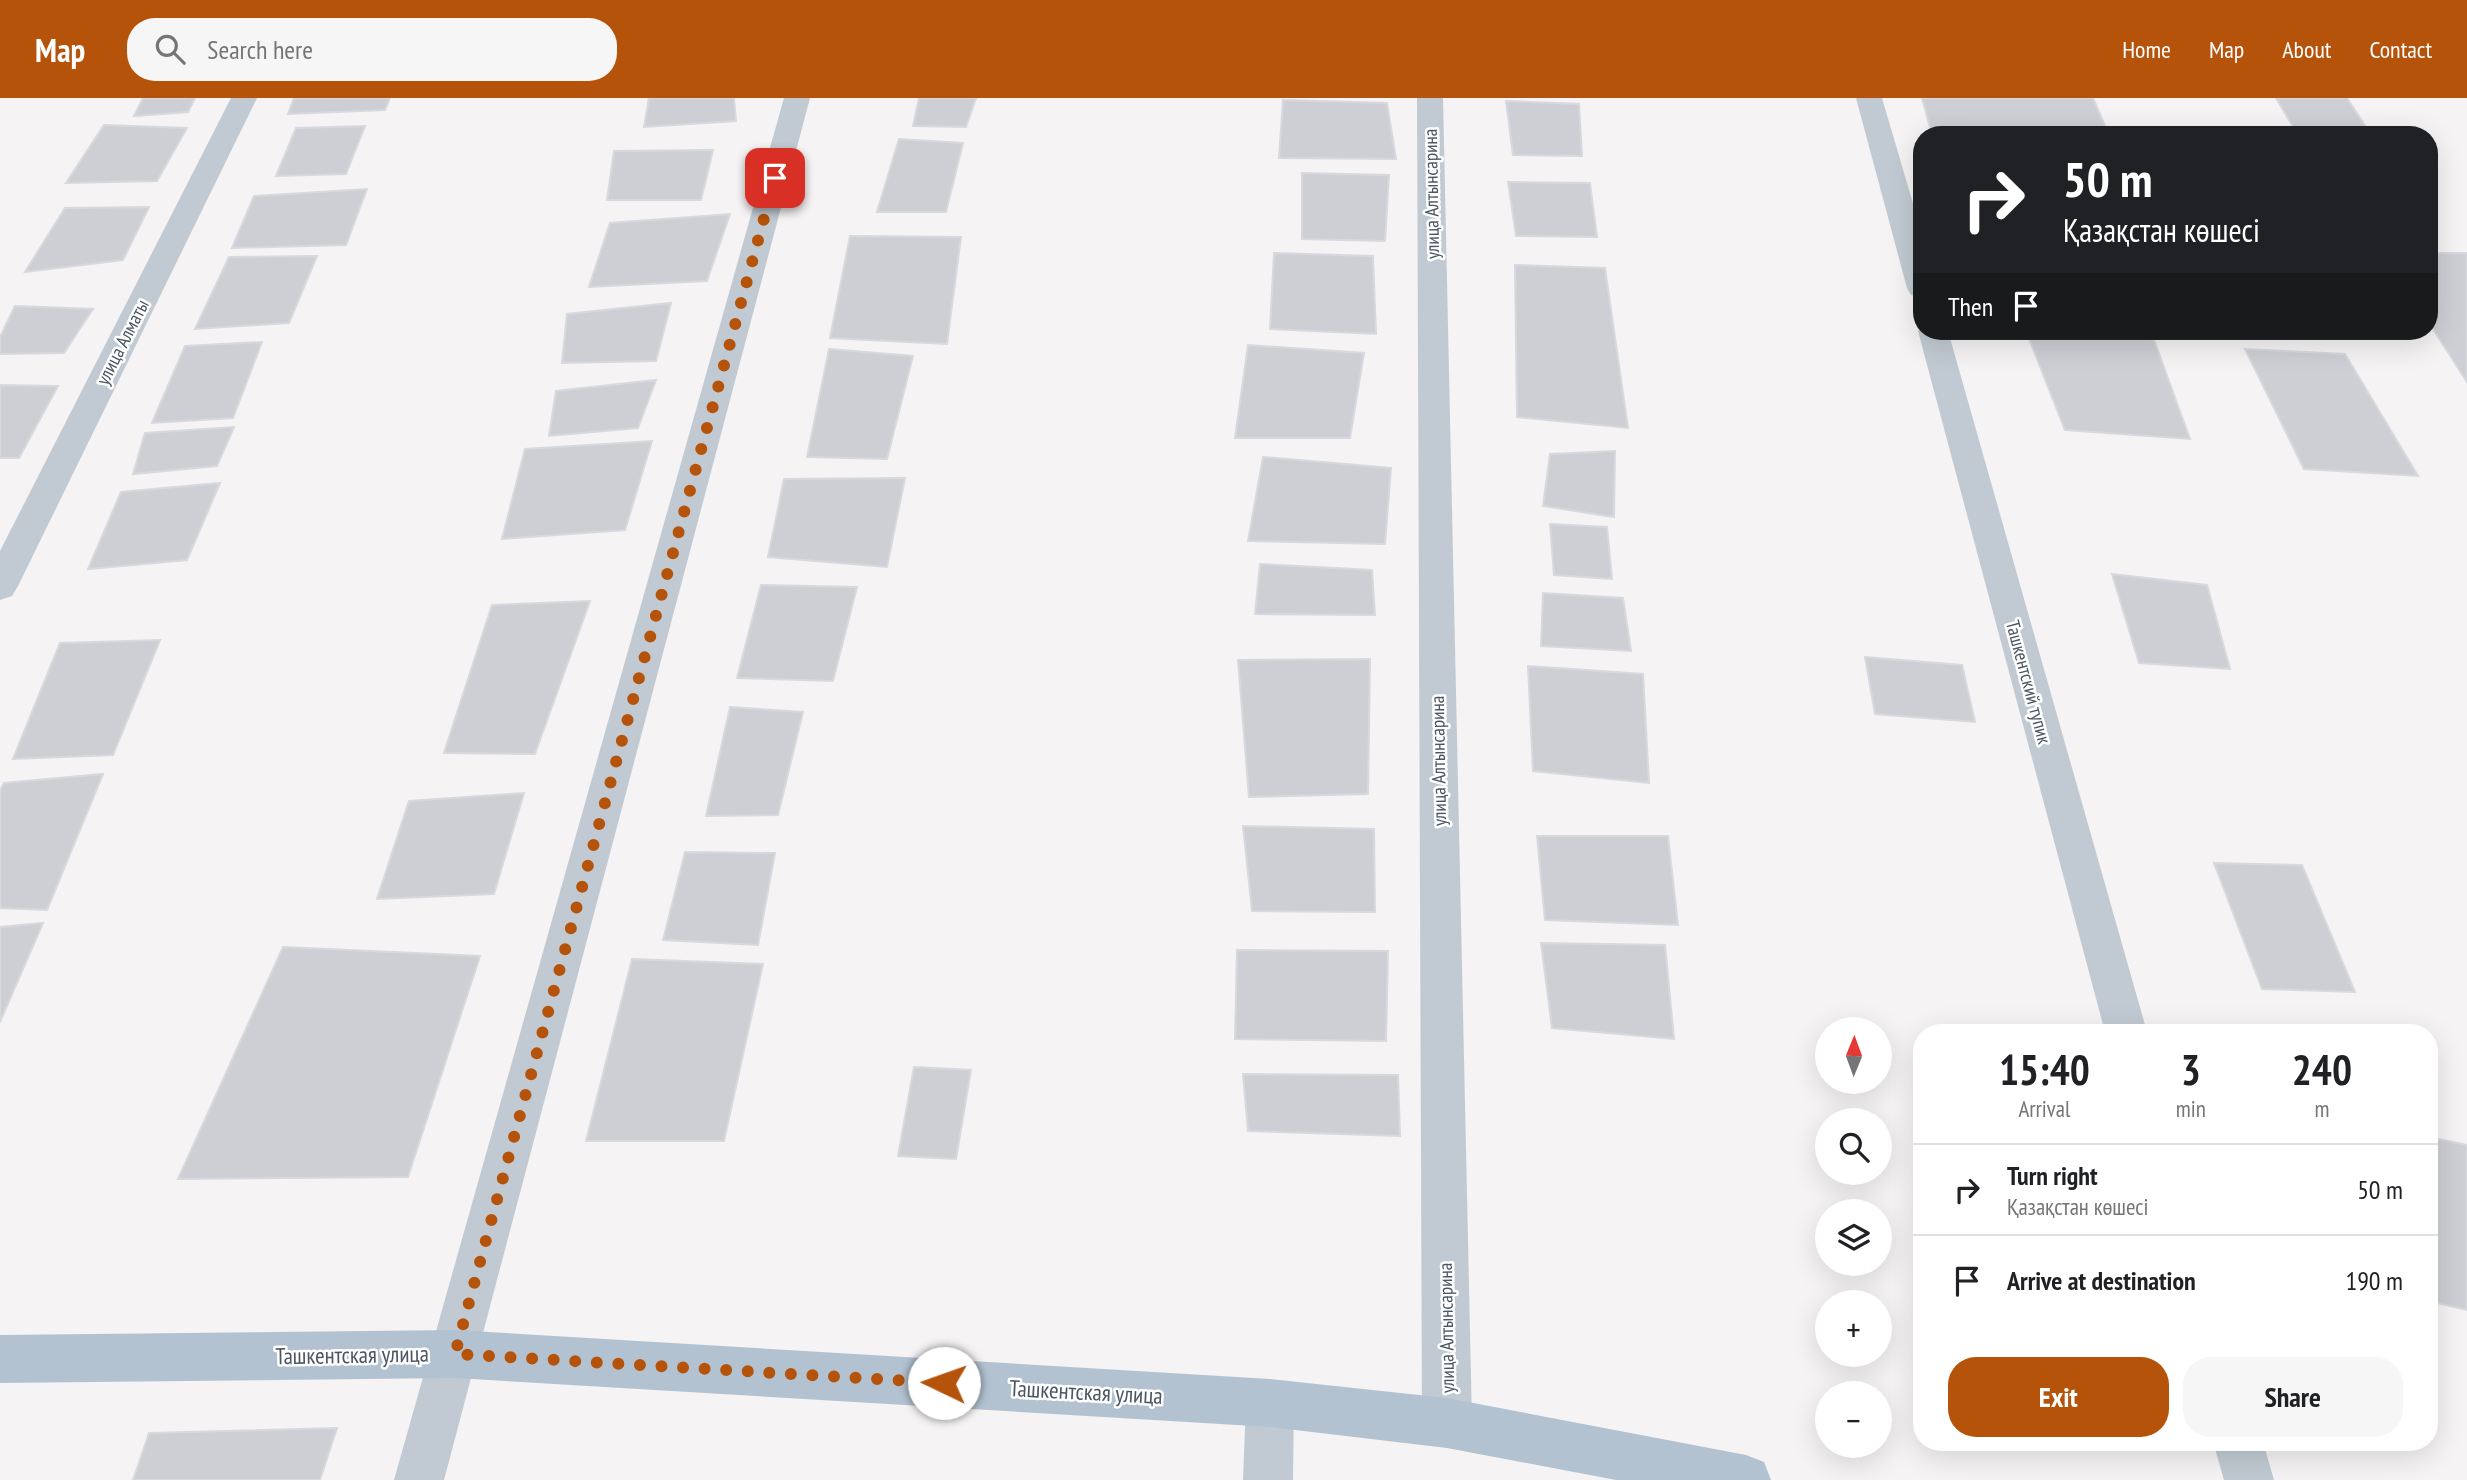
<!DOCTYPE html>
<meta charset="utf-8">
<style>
body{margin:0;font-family:"PT Sans Narrow",sans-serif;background:#f6f6f6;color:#202124;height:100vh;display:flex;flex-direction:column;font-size:26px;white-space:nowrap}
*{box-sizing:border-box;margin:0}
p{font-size:23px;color:#757577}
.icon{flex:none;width:38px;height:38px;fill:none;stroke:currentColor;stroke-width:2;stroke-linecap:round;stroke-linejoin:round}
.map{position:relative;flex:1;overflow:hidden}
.panel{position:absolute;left:1913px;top:926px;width:525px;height:427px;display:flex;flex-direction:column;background:#fff;border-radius:28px;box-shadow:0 7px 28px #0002}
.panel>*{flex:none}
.top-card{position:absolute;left:1913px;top:28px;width:525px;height:214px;border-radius:28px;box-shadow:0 7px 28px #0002;background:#202124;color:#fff;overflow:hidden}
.needle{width:46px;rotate:1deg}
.controls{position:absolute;left:1815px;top:919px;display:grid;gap:14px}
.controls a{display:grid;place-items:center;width:77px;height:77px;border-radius:50%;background:#fff;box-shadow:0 7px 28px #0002;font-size:35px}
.pin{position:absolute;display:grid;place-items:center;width:60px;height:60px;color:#fff;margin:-30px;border-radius:14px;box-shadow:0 4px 10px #0006}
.me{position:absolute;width:77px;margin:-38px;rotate:273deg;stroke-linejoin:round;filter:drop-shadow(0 0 5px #0008)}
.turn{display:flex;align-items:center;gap:24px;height:147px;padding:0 35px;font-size:32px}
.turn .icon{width:91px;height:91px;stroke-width:2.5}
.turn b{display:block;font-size:49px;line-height:60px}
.then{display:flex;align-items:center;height:66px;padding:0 35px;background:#0003;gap:14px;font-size:26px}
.eta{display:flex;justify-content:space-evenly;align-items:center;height:119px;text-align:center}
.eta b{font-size:42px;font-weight:600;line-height:49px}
.primary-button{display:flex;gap:14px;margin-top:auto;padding:14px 35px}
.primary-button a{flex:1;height:80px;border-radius:28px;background:#b45309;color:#fff;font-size:28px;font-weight:600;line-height:80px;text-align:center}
.primary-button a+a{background:#f6f6f6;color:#202124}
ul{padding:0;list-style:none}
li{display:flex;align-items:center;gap:21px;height:91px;padding:0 35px;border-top:2px solid #e0e0e0}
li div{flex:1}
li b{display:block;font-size:26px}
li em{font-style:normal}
header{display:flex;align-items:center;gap:42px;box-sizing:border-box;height:98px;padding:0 35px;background:#b45309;color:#fff}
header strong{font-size:33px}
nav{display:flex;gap:38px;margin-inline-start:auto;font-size:24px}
.search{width:490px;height:63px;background:#f6f6f6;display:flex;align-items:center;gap:18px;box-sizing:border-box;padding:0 24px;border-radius:28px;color:#757577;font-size:26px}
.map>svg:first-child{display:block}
</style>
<header>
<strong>Map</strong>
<div class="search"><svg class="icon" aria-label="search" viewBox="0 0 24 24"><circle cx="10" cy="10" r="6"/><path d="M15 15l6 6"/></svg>Search here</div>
<nav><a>Home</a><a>Map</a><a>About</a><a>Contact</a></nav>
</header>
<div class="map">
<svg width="2467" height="1382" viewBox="0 0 2467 1382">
<rect width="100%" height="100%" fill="#f5f3f3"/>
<g fill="#cdcfd5" stroke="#d7d9de" stroke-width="2">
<path d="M143,0h52l-7,14 -54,4z"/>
<path d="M294,0h96l-5,12 -97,4z"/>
<path d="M649,0h85l2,23 -92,6z"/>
<path d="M919,0h57l-10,29 -53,-1z"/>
<path d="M1922,0h171l16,37h-177z"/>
<path d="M2276,0h71l24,37h-73z"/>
<path d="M1283,2l104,3 9,56 -117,-1z"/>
<path d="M1506,3l73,3 3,52 -69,-1z"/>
<path d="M104,27l83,3 -30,53 -91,2z"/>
<path d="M365,28l-19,48 -70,2 20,-48z"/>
<path d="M899,41l64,4 -17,69h-69z"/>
<path d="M713,52l-12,50h-94l7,-49z"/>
<path d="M1302,75l87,2 -4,66 -83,-2z"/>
<path d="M1508,84l82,1 7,54 -81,-1z"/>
<path d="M367,91l-21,56 -114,3 22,-52z"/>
<path d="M149,109l-26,53 -98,12 40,-64z"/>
<path d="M730,116l-23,67 -118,6 21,-64z"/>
<path d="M850,138l111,1 -14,107 -117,-6z"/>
<path d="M1274,155l99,3 3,78 -106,-5z"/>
<path d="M2429,155h38v129l-38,-59z"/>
<path d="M317,158l-28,67 -94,6 34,-72z"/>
<path d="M1515,167l90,3 23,160 -111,-11z"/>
<path d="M671,205l-15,58 -94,2 5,-49z"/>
<path d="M15,208l78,3 -29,44 -64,1v-17z"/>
<path d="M2026,233l128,9 36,99 -125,-9z"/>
<path d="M262,244l-29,76 -81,5 33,-77z"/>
<path d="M1248,247l116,8 -14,85h-115z"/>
<path d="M829,251l84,7 -26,103 -80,-2z"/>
<path d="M2245,251l100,5 73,122 -114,-7z"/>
<path d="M656,282l-18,48 -89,8 7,-45z"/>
<path d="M0,287l58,1 -39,72h-19z"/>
<path d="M234,329l-17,39 -84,8 12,-41z"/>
<path d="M652,343l-27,89 -123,9 23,-90z"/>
<path d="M1615,353l-1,66 -71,-11 7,-52z"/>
<path d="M1263,359l128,11 -6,76 -137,-3z"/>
<path d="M905,380l-18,89 -119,-10 16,-78z"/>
<path d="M220,385l-33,77 -99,9 33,-77z"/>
<path d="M1550,426l57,3 5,52 -58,-4z"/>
<path d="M1260,466l112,6 3,45 -120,-1z"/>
<path d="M2112,476l95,11 23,84 -91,-6z"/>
<path d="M761,487l96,2 -24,94 -96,-3z"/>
<path d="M1543,495l80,5 8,53 -90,-5z"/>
<path d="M590,503l-55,153 -91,-1 48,-148z"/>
<path d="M160,542l-47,115 -100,4 47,-116z"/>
<path d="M1865,559l97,8 13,57 -100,-8z"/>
<path d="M1370,561l-2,135 -119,3 -11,-137z"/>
<path d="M1528,568l115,8 6,109 -116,-12z"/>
<path d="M730,609l73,5 -25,103 -72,1z"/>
<path d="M103,676l-56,136 -47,-2v-118l4,-7z"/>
<path d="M524,695l-30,101 -117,5 32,-98z"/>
<path d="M1243,728l131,3 1,83 -123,-1z"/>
<path d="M1537,738h131l10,89 -133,-5z"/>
<path d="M685,754l90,1 -17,92 -95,-5z"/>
<path d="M2214,765l88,2 53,127 -93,-3z"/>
<path d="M43,825l-43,99v-95z"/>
<path d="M1541,845l124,2 9,94 -122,-11z"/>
<path d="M283,849l197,9 -72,221 -230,2z"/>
<path d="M1237,852l151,1 -2,90 -151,-2z"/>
<path d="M632,861l131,5 -39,177h-138z"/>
<path d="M914,969l57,3 -15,89 -58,-3z"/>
<path d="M1243,976l155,1 2,61 -152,-5z"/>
<path d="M2429,1039l38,8v165l-38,-9z"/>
<path d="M337,1330l-17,52h-187l16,-47z"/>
</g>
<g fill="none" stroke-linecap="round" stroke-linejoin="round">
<g fill="#c1cad2" fill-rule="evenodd">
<path d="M231,0h26l-239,488 -6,10 -12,4v-49z"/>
<path d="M784,0h26l-366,1382h-50z"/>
<path d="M1417,0h26l29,1325 -8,17 -17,8 -17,-8 -8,-17z"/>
<path d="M1856,0h26l40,136v64l-11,-3 -4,-7z"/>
<path d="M1922,227v6h26l199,701h-42l-187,-701z"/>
<path d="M1270,1281l17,7 7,17 -1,77h-50l3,-77 7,-17z"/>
<path d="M2213,1344h50l11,38h-50z"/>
</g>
<path fill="#b3c2d1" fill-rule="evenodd" d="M455,1232l815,49 177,19 299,57 18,7 7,18h-155l-169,-32 -177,-21 -815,-49 -455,5v-48z"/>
</g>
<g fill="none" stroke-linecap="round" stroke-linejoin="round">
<path stroke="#b45309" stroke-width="12" stroke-dasharray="0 21.6" d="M775,80l-320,1176 489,29"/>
</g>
<g text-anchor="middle" stroke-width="5" stroke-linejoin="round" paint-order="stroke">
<g font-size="19" fill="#4a5661" stroke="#fff">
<text transform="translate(1431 96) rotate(-91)" y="7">улица Алтынсарина</text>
<text transform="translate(122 244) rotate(-63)" y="7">улица Алматы</text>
<text transform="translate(2029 584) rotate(75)" y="7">Ташкентский тупик</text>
<text transform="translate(1438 663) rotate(-91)" y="7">улица Алтынсарина</text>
<text transform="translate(1446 1230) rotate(-91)" y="7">улица Алтынсарина</text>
</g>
<g font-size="23" fill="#4a5661" stroke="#fff">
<text transform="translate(352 1257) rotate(-1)" y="8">Ташкентская улица</text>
<text transform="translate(1086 1294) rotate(3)" y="8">Ташкентская улица</text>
</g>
</g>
</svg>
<div class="controls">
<a><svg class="needle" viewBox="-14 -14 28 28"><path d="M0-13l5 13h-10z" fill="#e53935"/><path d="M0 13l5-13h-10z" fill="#757577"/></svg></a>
<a><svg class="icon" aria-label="search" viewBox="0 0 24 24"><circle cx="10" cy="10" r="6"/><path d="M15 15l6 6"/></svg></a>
<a><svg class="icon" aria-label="layers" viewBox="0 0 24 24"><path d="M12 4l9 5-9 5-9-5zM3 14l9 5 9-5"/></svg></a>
<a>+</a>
<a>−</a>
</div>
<div class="pin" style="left:775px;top:80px;background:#d93025"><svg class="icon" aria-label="arrive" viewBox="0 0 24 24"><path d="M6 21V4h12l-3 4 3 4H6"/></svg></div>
<svg class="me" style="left:944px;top:1285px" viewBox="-20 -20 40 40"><circle r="19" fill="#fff"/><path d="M0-13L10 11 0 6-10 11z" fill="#b45309"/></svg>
<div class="top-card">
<div class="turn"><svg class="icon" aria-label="right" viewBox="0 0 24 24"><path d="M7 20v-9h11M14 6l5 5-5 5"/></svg><div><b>50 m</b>Қазақстан көшесі</div></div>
<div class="then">Then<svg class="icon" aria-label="arrive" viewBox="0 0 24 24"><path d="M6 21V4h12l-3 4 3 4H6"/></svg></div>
</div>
<section class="panel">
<div class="eta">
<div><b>15:40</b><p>Arrival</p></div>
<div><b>3</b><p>min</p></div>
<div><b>240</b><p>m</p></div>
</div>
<ul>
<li><svg class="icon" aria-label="right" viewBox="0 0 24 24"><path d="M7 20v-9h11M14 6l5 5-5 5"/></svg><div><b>Turn right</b><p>Қазақстан көшесі</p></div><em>50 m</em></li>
<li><svg class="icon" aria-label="arrive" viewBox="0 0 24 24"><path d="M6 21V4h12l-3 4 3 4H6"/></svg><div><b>Arrive at destination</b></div><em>190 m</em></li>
</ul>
<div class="primary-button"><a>Exit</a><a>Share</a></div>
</section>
</div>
